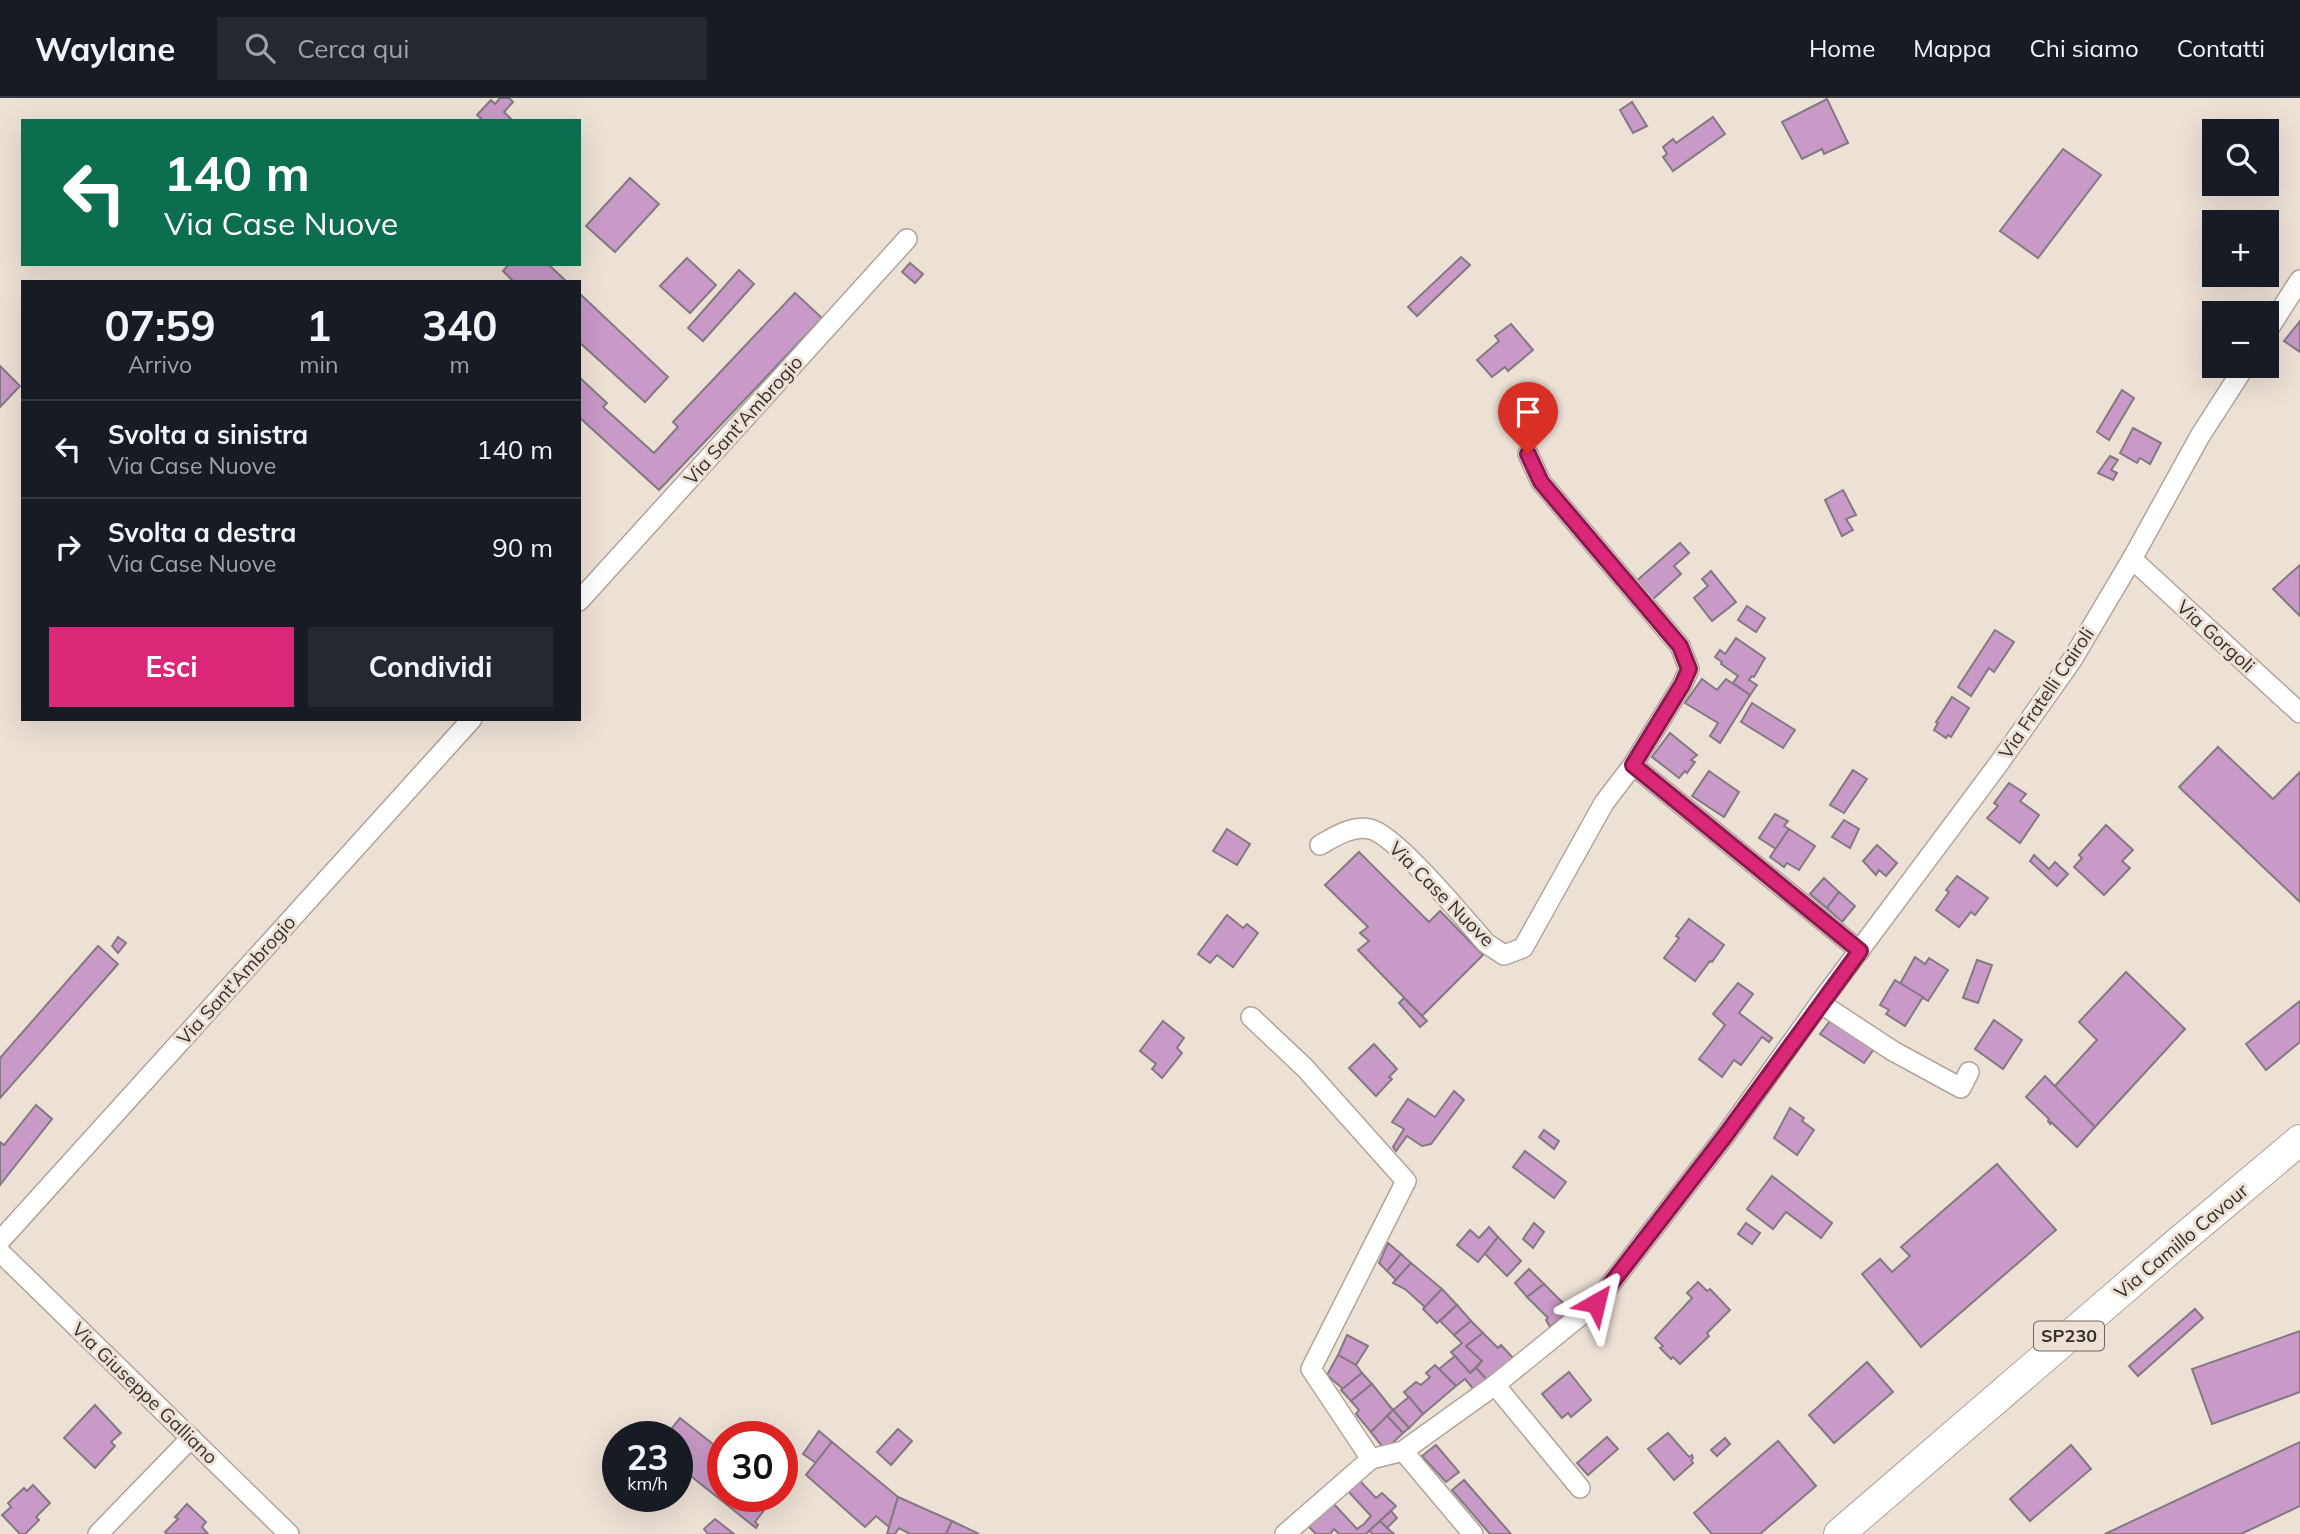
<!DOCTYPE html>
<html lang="it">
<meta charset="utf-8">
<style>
body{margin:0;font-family:Mulish,sans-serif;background:#242831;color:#f1f3f6;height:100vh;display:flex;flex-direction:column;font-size:26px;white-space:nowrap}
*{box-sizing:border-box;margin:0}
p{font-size:23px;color:#9ea1a6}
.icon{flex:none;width:38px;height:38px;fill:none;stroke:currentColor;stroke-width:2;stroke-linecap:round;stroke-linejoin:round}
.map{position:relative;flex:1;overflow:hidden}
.details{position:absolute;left:21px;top:182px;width:560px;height:441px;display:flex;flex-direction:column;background:#171b24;border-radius:0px;box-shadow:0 7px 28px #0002}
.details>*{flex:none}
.guide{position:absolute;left:21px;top:21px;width:560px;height:147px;border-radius:0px;box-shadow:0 7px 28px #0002;background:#0b6e4f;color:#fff;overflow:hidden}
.controls{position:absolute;left:2202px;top:21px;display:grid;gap:14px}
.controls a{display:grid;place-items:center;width:77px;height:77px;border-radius:0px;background:#171b24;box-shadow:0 7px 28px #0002;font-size:35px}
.speed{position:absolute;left:602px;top:1323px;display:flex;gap:14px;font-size:35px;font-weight:700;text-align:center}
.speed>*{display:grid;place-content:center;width:91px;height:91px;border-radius:50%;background:#171b24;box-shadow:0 7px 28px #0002;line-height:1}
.speed small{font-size:18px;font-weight:400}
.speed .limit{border:10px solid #d22;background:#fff;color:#111}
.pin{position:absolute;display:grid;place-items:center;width:60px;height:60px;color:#fff;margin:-72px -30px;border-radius:50% 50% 50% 0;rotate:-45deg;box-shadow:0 0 7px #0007}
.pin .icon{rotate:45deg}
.me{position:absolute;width:77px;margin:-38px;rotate:37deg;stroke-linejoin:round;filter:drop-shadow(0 0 5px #0008)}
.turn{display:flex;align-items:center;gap:24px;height:147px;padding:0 28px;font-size:32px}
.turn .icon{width:91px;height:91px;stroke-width:2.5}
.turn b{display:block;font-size:49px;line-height:60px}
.eta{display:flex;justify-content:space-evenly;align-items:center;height:119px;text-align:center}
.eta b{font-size:42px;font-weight:700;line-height:49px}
.primary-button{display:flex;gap:14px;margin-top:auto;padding:14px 28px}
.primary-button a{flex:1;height:80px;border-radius:0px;background:#db2777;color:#fff;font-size:28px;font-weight:700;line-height:80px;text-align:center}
.primary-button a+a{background:#242831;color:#f1f3f6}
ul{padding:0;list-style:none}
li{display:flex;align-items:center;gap:21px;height:98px;padding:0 28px;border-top:2px solid #363941}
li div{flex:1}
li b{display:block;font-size:26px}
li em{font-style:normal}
header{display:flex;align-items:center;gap:42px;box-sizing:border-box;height:98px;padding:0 35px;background:#171b24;border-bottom:2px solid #363941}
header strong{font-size:33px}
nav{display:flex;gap:38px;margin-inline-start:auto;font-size:24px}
.search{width:490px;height:63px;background:#242831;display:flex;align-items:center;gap:18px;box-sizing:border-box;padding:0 24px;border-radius:0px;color:#9ea1a6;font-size:26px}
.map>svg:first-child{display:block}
</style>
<header>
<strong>Waylane</strong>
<div class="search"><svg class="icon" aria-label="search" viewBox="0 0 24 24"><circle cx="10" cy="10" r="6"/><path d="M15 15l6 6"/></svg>Cerca qui</div>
<nav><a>Home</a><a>Mappa</a><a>Chi siamo</a><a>Contatti</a></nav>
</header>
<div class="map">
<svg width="2300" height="1436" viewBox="0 0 2300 1436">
<rect width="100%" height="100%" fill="#ede1d6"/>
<g fill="#c999c7" stroke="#837983" stroke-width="2">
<path d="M500,0h9l4,4 -9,10 7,7 -2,2h-25l-7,-6 14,-15 4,4z"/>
<path d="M1827,1l21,44 -24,11 -2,-5 -20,10 -20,-37z"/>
<path d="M1632,4l15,24 -14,7 -13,-23z"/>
<path d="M1713,19l12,17 -52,37 -10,-14 4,-3 -4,-7 10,-8 3,4z"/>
<path d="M2063,51l38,26 -63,83 -38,-27z"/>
<path d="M630,80l29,26 -44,48 -29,-26z"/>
<path d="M1461,159l9,8 -53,51 -9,-9z"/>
<path d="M687,160l29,27 -26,28 -30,-27z"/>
<path d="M910,165l13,11 -8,9 -13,-11z"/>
<path d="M509,166h39l19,18h-53l-11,-11z"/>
<path d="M739,172l15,14 -51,57 -15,-13z"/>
<path d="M579,195l89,84 -23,25 -66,-60z"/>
<path d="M795,195l27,25 -163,172 -80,-73v-40l28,26 -4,4 51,46 24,-26 -5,-5z"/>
<path d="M2300,223v31l-16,-11z"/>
<path d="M1511,226l22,26 -25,21 -3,-4 -13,10 -15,-17 22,-19 -4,-5z"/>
<path d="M0,268l20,20 -20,21z"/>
<path d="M2122,292l12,8 -25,42 -12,-8z"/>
<path d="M2133,330l28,15 -11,21 -10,-6 -3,5 -17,-10z"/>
<path d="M2110,358l8,4 -7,10 6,3 -4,7 -15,-7z"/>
<path d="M1843,392l13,25 -10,4 7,11 -11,6 -17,-36z"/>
<path d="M1680,445l9,10 -15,13 7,8 -29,26 -17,-18z"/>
<path d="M2300,467v51l-27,-27z"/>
<path d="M1711,473l25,31 -24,19 -18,-23 14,-12 -6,-7z"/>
<path d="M1747,508l18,12 -9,14 -18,-12z"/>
<path d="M1995,532l19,12 -20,30 -5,-4 -18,28 -13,-9z"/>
<path d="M1736,540l29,20 -11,19 -2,-1 -3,4 8,5 -7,10 -17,-12 5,-7 -17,-12 1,-2 -7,-5 5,-7 5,4z"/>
<path d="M1702,581l15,11 9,-11 24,16 -30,48 -10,-7 8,-13 -33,-20z"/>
<path d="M1952,599l17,11 -18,29 -3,-2 -2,3 -12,-8 4,-7 -2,-1z"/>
<path d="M1752,605l43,27 -12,18 -42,-26z"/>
<path d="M1670,635l27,22 -6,5 4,2 -8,11 -2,-2 -6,7 -27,-21z"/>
<path d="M2218,649l55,52 27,-27v130l-121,-115z"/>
<path d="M1853,672l14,9 -23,34 -14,-8z"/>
<path d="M1709,673l30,21 -15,25 -32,-21z"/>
<path d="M2009,685l17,11 -6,7 19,14 -19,28 -33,-25 11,-12 -4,-3z"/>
<path d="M1775,716l13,7 -4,5 5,3 -13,20 -17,-11z"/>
<path d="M1844,722l15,9 -9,19 -18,-11z"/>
<path d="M2106,727l27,25 -11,11 8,7 -26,27 -30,-28 8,-9 -3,-3z"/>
<path d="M1227,731l23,15 -13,21 -24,-14z"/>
<path d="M1789,731l26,17 -16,24 -12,-7 -3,4 -14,-10z"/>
<path d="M1877,747l20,18 -11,13 -7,-6 -3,5 -13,-14z"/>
<path d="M1359,754l70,70 11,-11 43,44 -61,61 -64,-66 11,-9 -9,-8 8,-6 -43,-42z"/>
<path d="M2034,757l15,14 6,-7 13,12 -11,12 -27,-25z"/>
<path d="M1957,778l31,22 -13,17 -4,-3 -12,15 -23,-17 13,-18 -3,-2z"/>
<path d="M1824,780l15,14 -12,16 -17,-14z"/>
<path d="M1839,794l16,14 -13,16 -15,-14z"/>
<path d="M1227,817l16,13 4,-4 11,9 -25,34 -16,-12 -7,8 -12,-9z"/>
<path d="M1689,821l35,26 -12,17 -2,-1 -15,20 -31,-23 15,-20 -3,-2z"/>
<path d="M118,839l8,6 -8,10 -6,-7z"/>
<path d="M98,848l20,18 -118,134v-40z"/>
<path d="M1915,859l10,7 4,-6 19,12 -20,31 -28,-17z"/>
<path d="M1977,862l15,5 -14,38 -15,-5z"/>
<path d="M2126,874l59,57 -90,98 -41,-40 43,-47 -18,-18z"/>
<path d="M1895,882l28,17 -18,29 -19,-12 3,-4 -9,-5z"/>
<path d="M1738,885l15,11 -14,19 33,25 -3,4 -7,-5 -21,28 -7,-5 -12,17 -23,-18 26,-34 -12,-11z"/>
<path d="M1404,900l23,23 -7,6 -21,-24z"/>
<path d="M2300,903v41l-34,28 -20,-26z"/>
<path d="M1994,922l28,20 -19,29 -28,-20z"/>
<path d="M1163,923l21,17 -7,10 5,5 -20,25 -10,-9 4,-5 -16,-13z"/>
<path d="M1830,923l44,28 -10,14 -44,-29z"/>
<path d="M1374,946l23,25 -8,8 3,2 -16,17 -27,-28z"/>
<path d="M2045,978l50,51 -18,20 -26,-25 -1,2 -2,-3 1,-2 -23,-22z"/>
<path d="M1454,993l10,9 -33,44 -9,2 -15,-10 -11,15 -3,-4 11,-18 -12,-7 16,-23 27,18z"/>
<path d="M36,1007l16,14 -52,66v-43l4,3z"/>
<path d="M1790,1010l14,10 -2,3 12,9 -17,25 -23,-17z"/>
<path d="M1544,1032l15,11 -5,8 -15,-12z"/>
<path d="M1525,1053l41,31 -12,16 -41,-31z"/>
<path d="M1997,1066l59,66 -135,117 -59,-73 18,-15 12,13 18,-16 -9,-9z"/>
<path d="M1772,1078l60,47 -11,15 -35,-26 -13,17 -26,-20z"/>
<path d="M1534,1125l10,9 -11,16 -10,-9z"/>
<path d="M1746,1125l14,10 -8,11 -14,-10z"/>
<path d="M1489,1129l9,10 -20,25 -21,-17 13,-15 9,8z"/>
<path d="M1498,1139l23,24 -14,15 -22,-22z"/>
<path d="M1388,1145l13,11 -14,17 -8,-8z"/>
<path d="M1401,1156l10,9 -15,17 -9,-9z"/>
<path d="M1411,1165l31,26 -17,18 -20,-18 -12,-6z"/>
<path d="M1529,1171l15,15 -17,13 -12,-14z"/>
<path d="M1698,1184l9,9 3,-2 20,21 -23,23 2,3 -29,28 -7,-7 -2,2 -11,-11 3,-2 -8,-8 37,-40 -5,-5z"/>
<path d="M1544,1186l26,26 -20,17 -4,-7 2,-2 -21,-21z"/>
<path d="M1442,1191l15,16 -20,18 -14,-14z"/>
<path d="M1457,1207l14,16 -17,14 -14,-14z"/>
<path d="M2195,1211l8,9 -65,58 -9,-10z"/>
<path d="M1471,1223l12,12 -17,13 16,15 -12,12 -19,-21 11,-9 -8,-8z"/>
<path d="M2300,1233v61l-88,32 -20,-55z"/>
<path d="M1483,1235l15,15 3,-3 12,13 -26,22 -11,-12 6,-7 -16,-15z"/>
<path d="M1347,1237l21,11 -12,19 -18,-10z"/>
<path d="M1338,1257l18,10 6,8 -19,16 -16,-14z"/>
<path d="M1455,1258l15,17 6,-5 11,12 -12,11 -10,-12 -9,7 -17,-17z"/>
<path d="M1867,1264l26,30 -59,51 -25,-28z"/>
<path d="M1435,1267l21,21 -33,28 -19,-22 12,-10 5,3 9,-8 -4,-4z"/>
<path d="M1569,1274l22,28 -20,17 -3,-4 -6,5 -20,-24z"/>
<path d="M1362,1275l10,11 -21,17 -10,-11z"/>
<path d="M1372,1286l21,26 -22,22 -15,-18 3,-4 -8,-9z"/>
<path d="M1409,1299l14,17 -14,14 -16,-18z"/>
<path d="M95,1307l26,28 -10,9 4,4 -20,22 -31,-30z"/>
<path d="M1393,1312l16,18 -6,5 -16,-17z"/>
<path d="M1387,1318l16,17 -18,17 -14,-18z"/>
<path d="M680,1320l43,34v44h52l-20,26 3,3 -2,3 -79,-63v-28h-12z"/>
<path d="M898,1331l14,12 -21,24 -14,-13z"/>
<path d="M819,1333l13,11 -16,21 -13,-9z"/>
<path d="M1668,1335l21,24 3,-2 1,3 -2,2 2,3 -19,17 -26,-31z"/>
<path d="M1607,1339l11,12 -30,26 -11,-12z"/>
<path d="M1725,1340l5,6 -13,12 -6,-6z"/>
<path d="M1778,1343l38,45 -56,48h-48l-18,-21z"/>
<path d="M832,1344l66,55 -9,30 -13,-11 -11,11 -59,-52z"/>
<path d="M2300,1344v64l-59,28h-136z"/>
<path d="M1436,1347l23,27 -13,10 -24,-26z"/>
<path d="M2071,1347l20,24 -61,52 -20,-22z"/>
<path d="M1464,1382l33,38 14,16h-21l-38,-44z"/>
<path d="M1360,1383l16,17 6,-5 14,13 -30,28h-27l-5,-5 -4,5h-14l-9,-9 26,-22 24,26 7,-5 7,-8 -23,-25z"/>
<path d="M33,1387l17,18 -14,14 3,3 -14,14h-5l-18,-19 9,-8 -3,-4 16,-15 3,3z"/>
<path d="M898,1399l54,24 -6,13h-36l-11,-6 -4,6h-8z"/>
<path d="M187,1406l19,18 -4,5 6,7h-41l-2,-2 13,-13 -3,-2z"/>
<path d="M1391,1413l6,7 -10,10 -7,-7z"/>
<path d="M715,1421l19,15h-26l-4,-5z"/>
<path d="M952,1423l27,13h-33z"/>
<path d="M1380,1423l7,7 7,6h-21l-4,-3z"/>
</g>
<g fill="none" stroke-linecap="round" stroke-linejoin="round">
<g stroke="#b0a59b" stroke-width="22">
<g id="minor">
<path d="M2266,235l34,-53"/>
<path d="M2132,461l168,154"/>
<path d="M579,503l328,-362"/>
<path d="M1633,667l227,186"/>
<path d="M1320,747c14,-8 32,-20 50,-16 25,5 96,91 116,114l18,12 19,-7 81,-145 29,-38 49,-80 7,-16 -9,-23 -139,-164 -13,-28"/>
<path d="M1820,905l73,48 68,37 8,-16"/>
<path d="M1251,919l54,51 101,113 -95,188 60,90"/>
<path d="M0,1143l472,-522"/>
<path d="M0,1154l289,282"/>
<path d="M1495,1287l85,103"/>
<path d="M1403,1353l70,83"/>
<path d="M98,1436l93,-96"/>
<path d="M1285,1436l86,-75 32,-8 92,-66 101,-82 129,-167 95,-133 177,-237 75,-106 60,-101 68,-123 45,-70"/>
</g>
</g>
<g stroke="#b0a59b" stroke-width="32">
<path id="primary" d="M1839,1436l336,-289 125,-105"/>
</g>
<use href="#minor" stroke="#fff" stroke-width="19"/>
<use href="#primary" stroke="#fff" stroke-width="30"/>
</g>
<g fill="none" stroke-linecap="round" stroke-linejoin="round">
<g stroke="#8e194d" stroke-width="18">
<path id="route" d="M1528,356l13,28 139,164 9,23 -7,16 -49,80 227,186 -135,185 -129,167"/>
</g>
<use href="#route" stroke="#db2777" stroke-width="12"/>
</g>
<g text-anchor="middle" stroke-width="6" stroke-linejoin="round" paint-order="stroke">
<rect fill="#ede1d6" stroke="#6d6660" stroke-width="2" x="2034" y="1223.5" width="70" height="29" rx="5"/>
<g font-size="18" font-weight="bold" fill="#36312d">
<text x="2069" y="1244">SP230</text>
</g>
<g font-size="19" fill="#36312d" stroke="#ede1d6">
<text transform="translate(743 322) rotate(-48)" y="7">Via Sant'Ambrogio</text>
<text transform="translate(2216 538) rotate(42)" y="7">Via Gorgoli</text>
<text transform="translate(2046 595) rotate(-56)" y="7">Via Fratelli Cairoli</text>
<text transform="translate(1442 796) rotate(45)" y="7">Via Case Nuove</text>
<text transform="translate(236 882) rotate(-48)" y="7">Via Sant'Ambrogio</text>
<text transform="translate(2181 1143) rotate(-40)" y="7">Via Camillo Cavour</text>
<text transform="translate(145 1295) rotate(44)" y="7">Via Giuseppe Galliano</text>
</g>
</g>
</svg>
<div class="controls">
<a><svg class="icon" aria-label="search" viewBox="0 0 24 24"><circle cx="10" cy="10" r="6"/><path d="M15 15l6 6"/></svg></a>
<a>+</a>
<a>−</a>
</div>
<div class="speed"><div>23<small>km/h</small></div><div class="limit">30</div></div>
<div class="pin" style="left:1528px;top:356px;background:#d93025"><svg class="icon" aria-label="arrive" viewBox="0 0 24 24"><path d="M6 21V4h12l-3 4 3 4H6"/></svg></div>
<svg class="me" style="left:1596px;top:1205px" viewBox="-20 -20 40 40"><path d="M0-17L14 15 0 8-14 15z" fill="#db2777" stroke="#fff" stroke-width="4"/></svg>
<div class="guide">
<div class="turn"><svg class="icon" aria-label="left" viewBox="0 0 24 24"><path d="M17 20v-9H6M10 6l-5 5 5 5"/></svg><div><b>140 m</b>Via Case Nuove</div></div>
</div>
<section class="details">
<div class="eta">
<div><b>07:59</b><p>Arrivo</p></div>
<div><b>1</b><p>min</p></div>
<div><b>340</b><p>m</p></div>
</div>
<ul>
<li><svg class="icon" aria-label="left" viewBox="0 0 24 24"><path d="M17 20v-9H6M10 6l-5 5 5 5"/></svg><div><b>Svolta a sinistra</b><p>Via Case Nuove</p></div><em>140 m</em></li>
<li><svg class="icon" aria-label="right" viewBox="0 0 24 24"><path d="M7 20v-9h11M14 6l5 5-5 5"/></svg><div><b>Svolta a destra</b><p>Via Case Nuove</p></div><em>90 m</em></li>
</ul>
<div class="primary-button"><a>Esci</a><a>Condividi</a></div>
</section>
</div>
